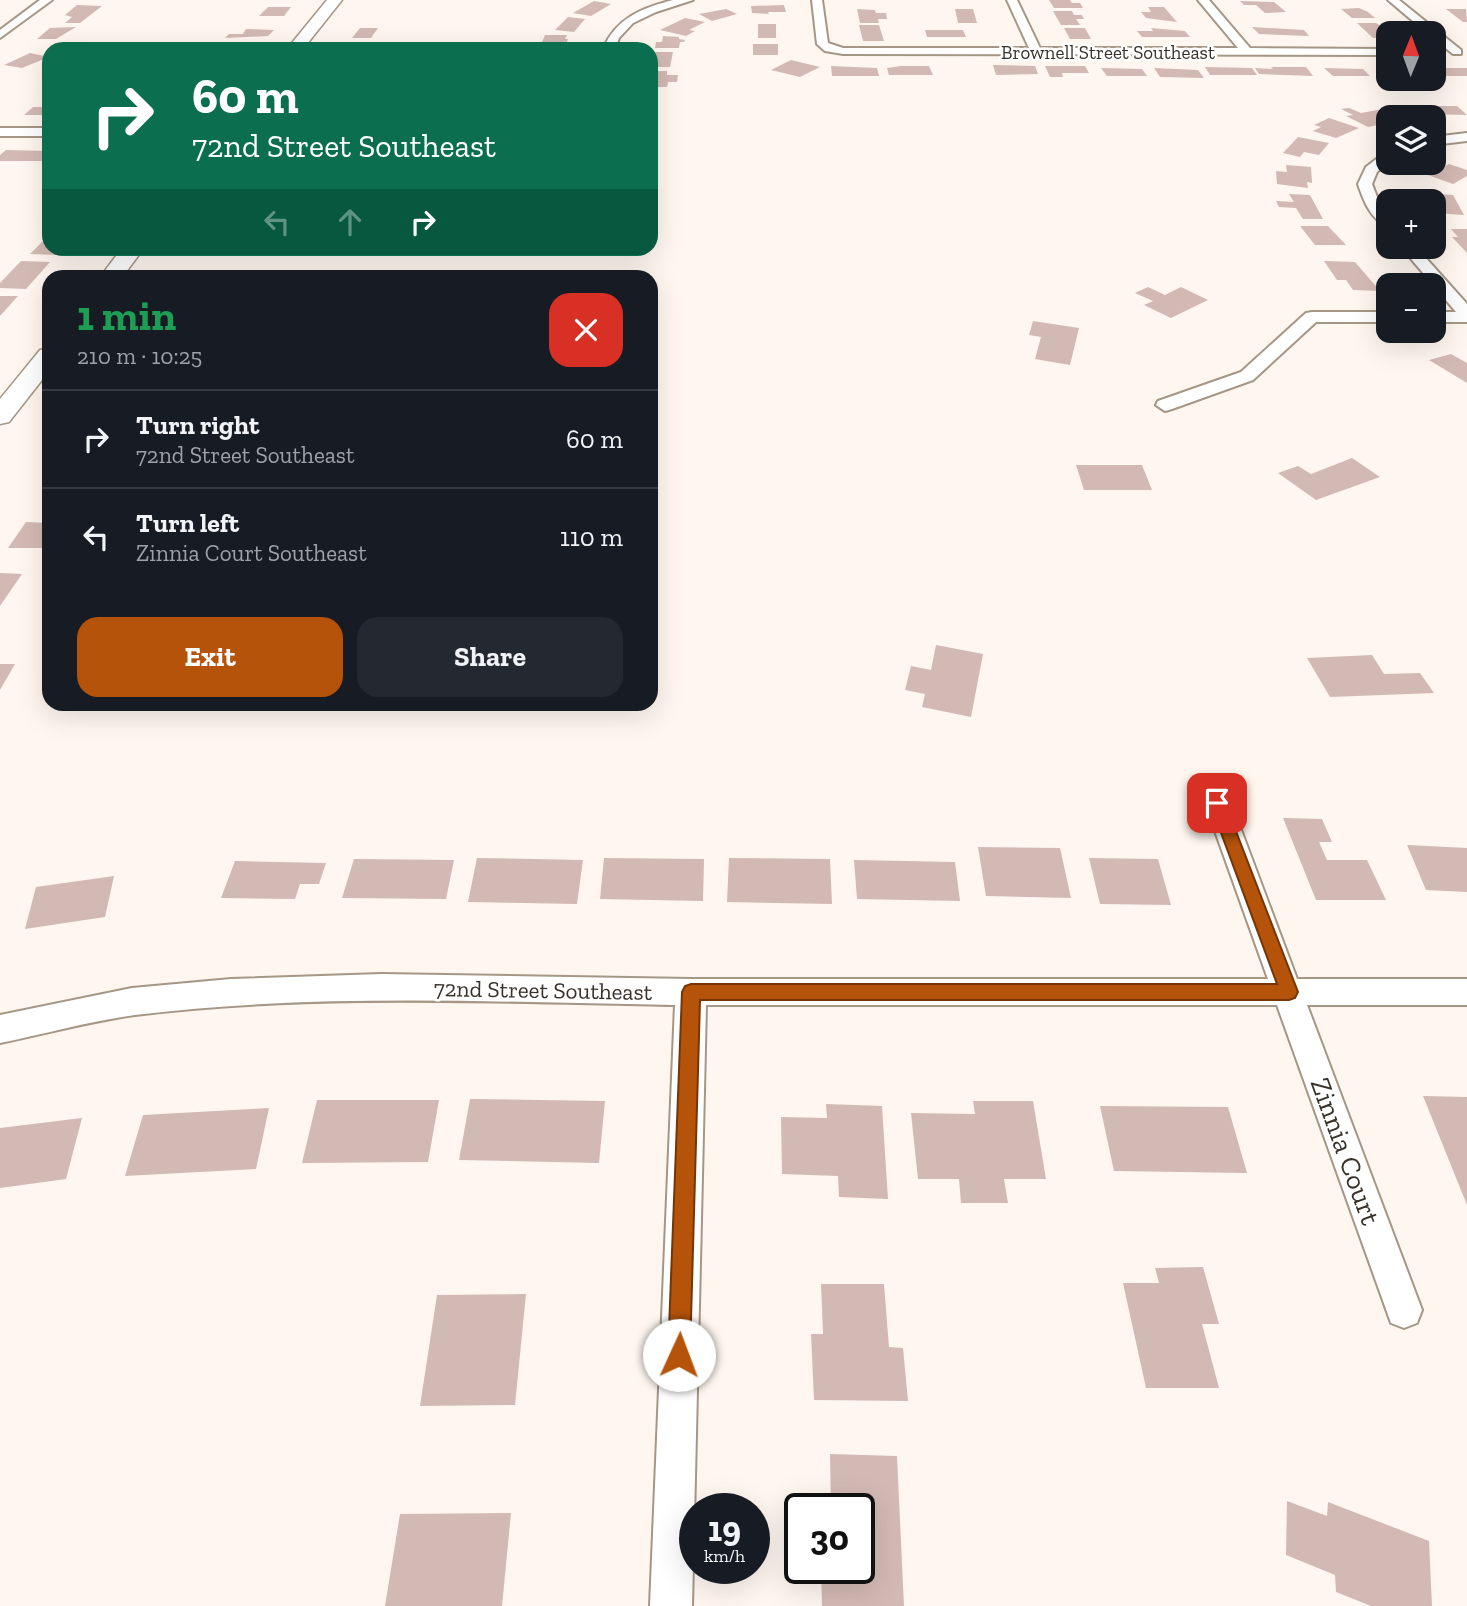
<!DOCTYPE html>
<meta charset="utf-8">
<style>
body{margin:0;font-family:"Zilla Slab",serif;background:#242831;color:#f1f3f6;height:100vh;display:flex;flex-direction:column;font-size:26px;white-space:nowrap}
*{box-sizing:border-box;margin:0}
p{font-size:23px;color:#9ea1a6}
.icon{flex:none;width:38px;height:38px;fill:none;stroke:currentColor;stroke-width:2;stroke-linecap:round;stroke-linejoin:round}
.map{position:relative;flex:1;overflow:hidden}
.sheet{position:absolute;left:42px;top:270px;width:616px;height:441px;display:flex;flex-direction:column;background:#171b24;border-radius:21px;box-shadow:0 7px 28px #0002}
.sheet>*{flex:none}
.banner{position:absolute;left:42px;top:42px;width:616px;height:214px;border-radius:21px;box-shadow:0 7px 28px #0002;background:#0b6e4f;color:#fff;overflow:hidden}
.needle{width:46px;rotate:1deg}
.buttons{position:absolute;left:1376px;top:21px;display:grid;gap:14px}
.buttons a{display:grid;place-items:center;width:70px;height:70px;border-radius:14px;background:#171b24;box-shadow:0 7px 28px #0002;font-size:35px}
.speed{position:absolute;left:679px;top:1493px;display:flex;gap:14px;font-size:35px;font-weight:700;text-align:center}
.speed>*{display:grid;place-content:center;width:91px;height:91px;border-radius:50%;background:#171b24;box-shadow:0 7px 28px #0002;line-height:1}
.speed small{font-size:18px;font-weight:400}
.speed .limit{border:4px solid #111;border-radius:10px;background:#fff;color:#111}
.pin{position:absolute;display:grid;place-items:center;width:60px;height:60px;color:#fff;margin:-30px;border-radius:14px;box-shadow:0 4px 10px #0006}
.me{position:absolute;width:77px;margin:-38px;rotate:2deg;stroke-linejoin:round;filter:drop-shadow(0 0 5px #0008)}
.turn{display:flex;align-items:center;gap:24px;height:147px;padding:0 35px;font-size:32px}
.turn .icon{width:91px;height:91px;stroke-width:2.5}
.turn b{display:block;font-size:49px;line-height:60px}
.lanes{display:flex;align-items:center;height:66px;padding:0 35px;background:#0003;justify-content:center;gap:35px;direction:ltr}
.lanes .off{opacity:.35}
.round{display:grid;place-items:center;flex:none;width:74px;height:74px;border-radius:21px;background:#242831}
.summary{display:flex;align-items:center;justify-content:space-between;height:119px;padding:0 35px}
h1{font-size:42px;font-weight:700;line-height:52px;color:#1e9e55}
.button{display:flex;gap:14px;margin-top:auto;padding:14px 35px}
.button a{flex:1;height:80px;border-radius:21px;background:#b45309;color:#fff;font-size:28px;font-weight:700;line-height:80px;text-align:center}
.button a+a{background:#242831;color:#f1f3f6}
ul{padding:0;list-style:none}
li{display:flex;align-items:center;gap:21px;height:98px;padding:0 35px;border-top:2px solid #363941}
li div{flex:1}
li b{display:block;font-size:26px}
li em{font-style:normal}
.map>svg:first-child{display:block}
</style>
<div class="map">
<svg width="1467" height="1606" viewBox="0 0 1467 1606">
<rect width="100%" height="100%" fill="#fef6ef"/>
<g fill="#d3b9b3">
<path d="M1049,0h21l2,3h8l3,5h-29z"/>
<path d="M594,1l17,3 -20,12 -18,-3z"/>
<path d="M1240,1l34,1 12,10 -21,1 -9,-8h-12z"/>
<path d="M77,5l25,1 -22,17h-15l7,-6 -7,-2z"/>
<path d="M784,5l2,7h-18l1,2 -17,-1 -1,-7z"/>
<path d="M268,7h23l-7,9h-25z"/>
<path d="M1148,7h16l13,15 -31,-4 -5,-6h10z"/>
<path d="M1359,8l9,4 7,6h-23l-11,-9z"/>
<path d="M726,9l11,5 -25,7 -13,-7z"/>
<path d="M857,9l18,1 1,3h10l1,6h-9l1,4h-19z"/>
<path d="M955,9h18l4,14h-19z"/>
<path d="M1446,9h20l1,13h-4z"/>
<path d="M1053,11h19l2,4h8l2,4h-8l4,6h-19z"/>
<path d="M568,17l17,2 -11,13 -19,-2z"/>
<path d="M685,18l20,4 -16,8 6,1 -9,5 -26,-6z"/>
<path d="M1357,23h19l16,10h-4v5h-15z"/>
<rect x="758" y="24" width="18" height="14"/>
<path d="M859,25h20l5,16h-21z"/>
<path d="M76,27l-20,12h-19l13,-11z"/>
<path d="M1252,27l52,3 5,6 -50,-2z"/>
<path d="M360,28h18l-7,10h-19z"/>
<path d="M1064,28h21l6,11h-21z"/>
<path d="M1151,28l34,3 5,6h-48l-5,-6h16z"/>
<path d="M246,29l28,1 -6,6 -43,2 4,-4h14z"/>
<path d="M925,30h38l3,7h-39z"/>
<path d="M545,35h22l-2,4h3l-4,10h-25z"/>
<path d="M663,36l16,1v2l6,1 -1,2h-4l-1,6h-24l1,-6h6z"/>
<path d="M346,43h19l-4,6h-20z"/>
<rect x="753" y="44" width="25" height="11"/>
<path d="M651,52h22l-3,15h-19z"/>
<path d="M30,53l19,4 -27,11 -18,-3z"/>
<path d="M791,60l29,7 -20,10 -29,-7z"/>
<path d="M993,65l42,1 3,8 -42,1z"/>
<path d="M831,66l46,2 2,8h-47z"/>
<path d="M901,66h28l4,9h-44l-2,-7z"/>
<path d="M1045,66h40l4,7h-27l1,4h-13z"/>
<path d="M1205,67l47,1 5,7h-47z"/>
<path d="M1271,67h35l7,9 -54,-2 -4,-6 18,1z"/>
<path d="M1101,68l41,1 5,7h-40z"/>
<path d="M1154,68l44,2 6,8 -44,-1z"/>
<path d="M1324,68l39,1 7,7h-37z"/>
<path d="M1433,68h34v8h-25z"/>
<path d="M651,71h16v4h11l-1,7h-9l-1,5h-16z"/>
<path d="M1417,106h40l10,9 -39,-1z"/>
<path d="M33,107h16v8h-25z"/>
<path d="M1349,108l12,5 28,-5 21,9h-22l-3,3 3,3 -20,4 -22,-11 7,-1 -12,-6z"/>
<path d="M1329,118l30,10 -23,10 -23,-7 8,-4 -7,-2z"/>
<path d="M1298,137l31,6 -10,12 -15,-3 -4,5 -17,-4z"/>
<path d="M6,150l43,1v10h-49v-6z"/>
<path d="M1449,164l18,6v6l-14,8 -25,-9z"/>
<path d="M1286,165l25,2 1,16 -5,-1 1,6 -31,-4 -1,-13 11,1z"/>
<path d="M1423,193l30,2 11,20 -31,-2v-12h-6z"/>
<path d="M1289,194l21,1 13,24h-20l-7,-11 -17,-1 -3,-6 18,1z"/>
<path d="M1300,226h28l18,19h-31z"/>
<path d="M1451,229h16v24l-15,-16h6z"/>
<path d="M49,235v13h14l-5,7 -28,-1z"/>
<path d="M21,261l29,1 -24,27 -26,-1v-5z"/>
<path d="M1324,261l31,1 25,29 -27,-1 -7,-10h-9z"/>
<path d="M1148,287l17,8 16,-8 27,13 -37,18 -27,-13 9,-4 -18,-8z"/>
<path d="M0,296h18l-18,20z"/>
<path d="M1033,321l46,7 -9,37 -35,-6 6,-22 -12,-2z"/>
<path d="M1451,354l16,9v20l-38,-23z"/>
<path d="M1352,458l28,19 -64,23 -38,-27 20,-7 13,8z"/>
<path d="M1076,465h66l10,25h-68z"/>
<path d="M26,522l23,1v25h-41z"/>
<path d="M0,573l22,1 -22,32z"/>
<path d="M936,645l47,9 -12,63 -49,-10 3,-13 -20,-4 6,-24 20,4z"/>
<path d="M1372,655l12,19 36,-1 14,20 -104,4 -23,-39z"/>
<path d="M0,664h15l-15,26z"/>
<path d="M1283,818l39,1 10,23h-13l8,18h40l19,40h-70z"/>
<path d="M1407,845l60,3v44l-41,-2z"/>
<path d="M978,847l82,1 11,50 -85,-2z"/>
<path d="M477,858l106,2 -6,44 -109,-2z"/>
<path d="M604,858l100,1 -1,42 -103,-2z"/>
<path d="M729,858l101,1 2,45 -105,-2z"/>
<path d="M1089,858l69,1 13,46 -71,-1z"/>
<path d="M354,859l100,1 -8,39 -104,-1z"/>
<path d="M854,860l101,2 5,39 -103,-2z"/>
<path d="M235,861l91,2 -7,21h-19l-5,15 -74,-1z"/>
<path d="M114,876l-9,41 -80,12 11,-42z"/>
<path d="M1423,1096l44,1v108z"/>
<path d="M470,1099l135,2 -6,62 -140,-3z"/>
<path d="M317,1100h122l-11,62 -126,1z"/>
<path d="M973,1101h60l13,78h-42l4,24h-47l-2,-24h-41l-7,-66 64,1z"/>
<path d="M826,1104l56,2 6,93 -49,-2 -1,-21 -56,-2 -1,-57 46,1z"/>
<path d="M1100,1106l128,1 19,66 -133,-2z"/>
<path d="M269,1108l-13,61 -131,7 18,-61z"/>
<path d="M82,1118l-16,61 -66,9v-60z"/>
<path d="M1203,1267l16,57h-17l17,64h-73l-23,-105h36l-4,-15z"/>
<path d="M821,1284h63l5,63 14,1 5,53 -94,-1 -3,-66h12z"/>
<path d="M526,1294l-11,111 -95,1 17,-111z"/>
<path d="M830,1454l67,2 7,150h-82l-1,-38h38v-60h-28z"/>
<path d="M1287,1501l40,15 1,-14 101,39 3,65h-61l-35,-14 -1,-17 -49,-20z"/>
<path d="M511,1513l-9,93h-117l15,-92z"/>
</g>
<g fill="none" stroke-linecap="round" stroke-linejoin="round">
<g stroke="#a69685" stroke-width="4">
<g id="street">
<path d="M40,0h12l-52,38v-8z"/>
<path d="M673,0h20l-37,12 -23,11 -14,15 -4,11h-12c13,-31 39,-41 70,-49z"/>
<path d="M812,0h10l6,43 15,5h186l-22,-48h10l23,48h198l-40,-48h11l41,48 138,1v6l-545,-1 -18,-3 -8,-7z"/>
<path d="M1388,0h11l62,50v4h-8l-20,-16v-5h-6z"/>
<rect x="0" y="128" width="49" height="8"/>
<path d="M1467,133v8l-34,4v-8z"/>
<path d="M1388,150v12l-11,10 -5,12 7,18 9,10v14c-17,-5 -25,-27 -30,-42l8,-17z"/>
<path d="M1401,247h15l51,57v18h-34v-10h23z"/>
<path d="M1312,312h76v10h-72l-63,58 -81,29 -7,2 -9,-6 2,-4 83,-29 65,-59z"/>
<path d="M1218,793l9,3 4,7 66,176h170v26h-160l115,305 -5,13 -13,5 -13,-5 -114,-318h-571l-14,601h-42l25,-601c-180,-3 -361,-12 -540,10 -45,6 -90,19 -135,28v-28l132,-27 99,-9 150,-5 310,5h577l-63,-176 4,-7z"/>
</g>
</g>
<g stroke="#a69685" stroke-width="3">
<g id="secondary">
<path d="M327,0h15l-39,49h-16z"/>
<path d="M122,248h22l-21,28h-22z"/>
<path d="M49,348v23l-40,51 -9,2v-25l40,-49z"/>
</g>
</g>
<use href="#street" fill="#fff" fill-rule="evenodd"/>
<use href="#secondary" fill="#fff" fill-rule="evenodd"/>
</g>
<path fill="#b45309" stroke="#753606" stroke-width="2" d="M1217,797l8,6 73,189 -3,6 -6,2h-589l-10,355 -3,8 -8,3 -8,-3 -3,-8 14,-363 3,-6 6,-2h586l-67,-181z"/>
<g text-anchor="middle" stroke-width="5" stroke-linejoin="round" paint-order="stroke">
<g font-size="19" fill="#39322b" stroke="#fff">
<text x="1108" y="59">Brownell Street Southeast</text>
</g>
<g font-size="23" fill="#39322b" stroke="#fff">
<text transform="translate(543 990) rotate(1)" y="8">72nd Street Southeast</text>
</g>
<g font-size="28" fill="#39322b" stroke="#fff">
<text transform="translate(1346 1151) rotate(70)" y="10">Zinnia Court</text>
</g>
</g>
</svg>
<div class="buttons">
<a><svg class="needle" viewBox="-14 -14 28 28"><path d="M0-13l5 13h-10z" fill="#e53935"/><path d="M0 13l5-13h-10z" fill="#9ea1a6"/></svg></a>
<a><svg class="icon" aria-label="layers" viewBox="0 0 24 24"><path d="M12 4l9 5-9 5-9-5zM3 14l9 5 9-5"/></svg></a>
<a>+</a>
<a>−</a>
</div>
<div class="speed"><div>19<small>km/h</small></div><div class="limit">30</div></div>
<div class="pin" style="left:1217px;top:803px;background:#d93025"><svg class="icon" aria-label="arrive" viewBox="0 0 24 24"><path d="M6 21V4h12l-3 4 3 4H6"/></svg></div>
<svg class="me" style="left:679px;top:1355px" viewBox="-20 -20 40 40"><circle r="19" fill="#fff"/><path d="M0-13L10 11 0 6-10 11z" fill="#b45309"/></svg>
<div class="banner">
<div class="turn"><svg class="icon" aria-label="right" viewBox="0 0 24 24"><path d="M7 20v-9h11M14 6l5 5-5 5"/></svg><div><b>60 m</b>72nd Street Southeast</div></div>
<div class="lanes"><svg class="icon off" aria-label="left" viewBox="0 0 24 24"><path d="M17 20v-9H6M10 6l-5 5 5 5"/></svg><svg class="icon off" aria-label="ahead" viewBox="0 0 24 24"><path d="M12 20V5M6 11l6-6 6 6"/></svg><svg class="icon" aria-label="right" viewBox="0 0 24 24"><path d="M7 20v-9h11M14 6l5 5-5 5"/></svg></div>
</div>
<section class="sheet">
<div class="summary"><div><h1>1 min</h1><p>210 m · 10:25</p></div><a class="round" style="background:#d93025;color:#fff"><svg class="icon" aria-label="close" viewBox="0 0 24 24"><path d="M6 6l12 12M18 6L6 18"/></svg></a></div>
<ul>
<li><svg class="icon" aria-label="right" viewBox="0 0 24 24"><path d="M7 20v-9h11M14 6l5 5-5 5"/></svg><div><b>Turn right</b><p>72nd Street Southeast</p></div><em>60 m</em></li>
<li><svg class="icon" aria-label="left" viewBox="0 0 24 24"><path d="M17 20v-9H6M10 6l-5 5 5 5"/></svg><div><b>Turn left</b><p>Zinnia Court Southeast</p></div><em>110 m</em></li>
</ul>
<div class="button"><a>Exit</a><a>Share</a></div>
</section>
</div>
